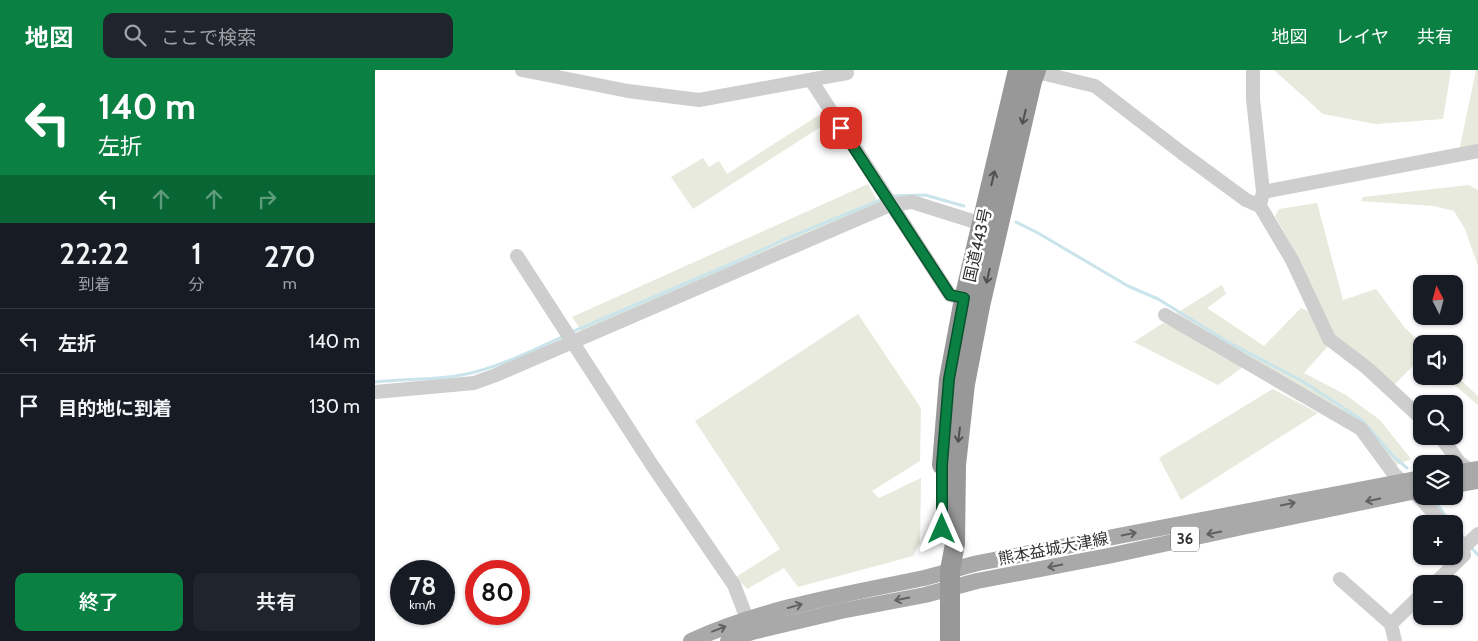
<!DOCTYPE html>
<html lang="ja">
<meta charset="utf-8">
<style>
body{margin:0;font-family:Cabin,"Noto Sans JP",sans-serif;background:#20242c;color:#f1f3f6;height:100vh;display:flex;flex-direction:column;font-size:19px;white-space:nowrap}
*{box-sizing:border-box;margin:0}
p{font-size:16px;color:#9ea1a6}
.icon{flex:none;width:28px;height:28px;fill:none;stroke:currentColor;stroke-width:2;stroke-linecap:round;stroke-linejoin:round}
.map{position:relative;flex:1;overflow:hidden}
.panel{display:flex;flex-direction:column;background:#171b24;width:375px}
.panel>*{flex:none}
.hud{background:#0b8043;color:#fff;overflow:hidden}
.needle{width:32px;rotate:354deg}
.controls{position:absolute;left:1038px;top:205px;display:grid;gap:10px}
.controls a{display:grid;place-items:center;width:50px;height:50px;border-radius:10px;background:#171b24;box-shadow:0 1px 4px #0004;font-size:25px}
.speed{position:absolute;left:15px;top:490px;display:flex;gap:10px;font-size:25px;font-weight:700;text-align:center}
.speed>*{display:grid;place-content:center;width:65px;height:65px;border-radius:50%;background:#171b24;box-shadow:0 1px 4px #0004;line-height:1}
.speed small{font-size:12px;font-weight:400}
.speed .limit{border:8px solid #d22;background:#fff;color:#111}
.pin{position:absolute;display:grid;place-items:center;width:42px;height:42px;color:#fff;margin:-21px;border-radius:10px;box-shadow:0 2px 8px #0006}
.me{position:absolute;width:55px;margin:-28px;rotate:0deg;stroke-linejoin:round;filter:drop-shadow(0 0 4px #0008)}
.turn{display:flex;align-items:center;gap:18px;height:105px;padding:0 15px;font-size:22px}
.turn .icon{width:65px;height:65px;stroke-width:2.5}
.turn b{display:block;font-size:35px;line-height:42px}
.lanes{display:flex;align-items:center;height:48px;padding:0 15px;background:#0003;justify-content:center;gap:25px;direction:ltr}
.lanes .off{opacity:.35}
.eta{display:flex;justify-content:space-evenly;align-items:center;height:85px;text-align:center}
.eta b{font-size:30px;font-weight:600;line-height:35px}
.cta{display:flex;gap:10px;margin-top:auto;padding:10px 15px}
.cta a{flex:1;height:58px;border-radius:10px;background:#0b8043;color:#fff;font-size:20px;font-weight:600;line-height:58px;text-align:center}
.cta a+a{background:#20242c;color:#f1f3f6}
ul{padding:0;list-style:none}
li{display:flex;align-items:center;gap:15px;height:65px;padding:0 15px;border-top:1px solid #363941}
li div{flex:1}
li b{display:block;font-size:19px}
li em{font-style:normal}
header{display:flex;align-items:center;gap:30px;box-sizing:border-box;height:70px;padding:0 25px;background:#0b8043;color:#fff}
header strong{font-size:24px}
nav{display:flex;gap:28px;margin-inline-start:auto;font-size:18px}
.search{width:350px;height:45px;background:#20242c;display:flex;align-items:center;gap:12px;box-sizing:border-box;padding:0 18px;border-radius:10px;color:#9ea1a6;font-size:19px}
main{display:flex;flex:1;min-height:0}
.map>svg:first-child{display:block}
</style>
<header>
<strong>地図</strong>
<div class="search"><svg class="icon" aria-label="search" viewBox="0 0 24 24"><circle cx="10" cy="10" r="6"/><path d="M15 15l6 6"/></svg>ここで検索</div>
<nav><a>地図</a><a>レイヤ</a><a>共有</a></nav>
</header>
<main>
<section class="panel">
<div class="hud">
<div class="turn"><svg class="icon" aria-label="left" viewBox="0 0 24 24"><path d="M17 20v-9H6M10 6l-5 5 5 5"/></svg><div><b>140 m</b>左折</div></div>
<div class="lanes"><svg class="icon" aria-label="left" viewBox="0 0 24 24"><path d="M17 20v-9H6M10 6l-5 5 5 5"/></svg><svg class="icon off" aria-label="ahead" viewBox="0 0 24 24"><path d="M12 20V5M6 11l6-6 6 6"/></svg><svg class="icon off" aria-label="ahead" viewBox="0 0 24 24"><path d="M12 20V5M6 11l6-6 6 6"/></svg><svg class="icon off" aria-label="right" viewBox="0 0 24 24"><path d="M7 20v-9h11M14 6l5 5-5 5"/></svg></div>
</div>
<div class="eta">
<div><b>22:22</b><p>到着</p></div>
<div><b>1</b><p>分</p></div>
<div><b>270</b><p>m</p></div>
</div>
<ul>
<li><svg class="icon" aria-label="left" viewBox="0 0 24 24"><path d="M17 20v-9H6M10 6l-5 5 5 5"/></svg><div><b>左折</b></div><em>140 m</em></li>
<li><svg class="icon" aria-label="arrive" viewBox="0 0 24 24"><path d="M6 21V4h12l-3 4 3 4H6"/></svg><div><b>目的地に到着</b></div><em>130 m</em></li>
</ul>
<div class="cta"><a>終了</a><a>共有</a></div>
</section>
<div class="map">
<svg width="1103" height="571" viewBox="0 0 1103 571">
<rect width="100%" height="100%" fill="#fff"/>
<g fill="#e7eadc">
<path d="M899,0h177l-8,49 -67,5 -53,-10z"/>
<path d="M1101,0h2v76l-18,1z"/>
<path d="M444,45l6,9 -132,85 -22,-32 32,-19 6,9 10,-6 8,13z"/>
<path d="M493,114l11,20 -297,128 -10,-15z"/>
<path d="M1094,115l9,5v76l-13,-37 -11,-18 -20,-5 -73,-5 2,-4z"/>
<path d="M942,133l26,97 33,-11 29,39 17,16 -1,14 -27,27 -57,-49 -33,37 42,22 34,25 31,39 -17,7 -32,-42 -187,-110 47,-29 4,9 -19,14 57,38 37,-38 11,5 -13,-54 -24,-43 4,-7z"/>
<path d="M483,244l63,94 -1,53 -48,30 7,7 42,-20 -1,64 -7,14 -115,31 -14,-19 -37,21 -11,-12 44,-28 -85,-128z"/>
<path d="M788,253l11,3 69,41 -25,18 -84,-43z"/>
<path d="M1079,304l24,22v9l-34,-29h10z"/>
<path d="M898,319l45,24 -137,87 -22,-42z"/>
</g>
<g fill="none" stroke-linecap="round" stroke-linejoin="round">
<g stroke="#c9e4ea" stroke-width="3">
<path d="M516,126l34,-1 39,11"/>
<path d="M641,152l22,11 90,53 30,13 70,43 74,39 60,39 32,37 13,11"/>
<path d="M197,262l166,-71 45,-21 100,-41"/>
<path d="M0,312c33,-4 67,-1 100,-10 31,-8 60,-23 89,-36"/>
<path d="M1061,433l16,21"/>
<path d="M1079,455l12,16"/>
<path d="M1095,476l8,9"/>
</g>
<g stroke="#cecece" stroke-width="14">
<path d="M147,0l106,21 71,9 148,-27"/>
<path d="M654,0l66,16 87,67 64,47 14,6 32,54 37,79 38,29 54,50"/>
<path d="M878,0v29l10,93 -2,9"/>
<path d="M436,10l139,215 14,4"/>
<path d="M888,122l215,-41"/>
<path d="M142,186l135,209 82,120 17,44"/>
<path d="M790,245l196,114 33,45 28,26 21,24"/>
<path d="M0,322l99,-9 22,-8 394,-170 22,-3 70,22"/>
<path d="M1065,366l19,26 16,12"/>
<path d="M1079,467l9,11"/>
<path d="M965,509l51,45"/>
<path d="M1059,514l30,-29 -1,-7 15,-14"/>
<path d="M1020,571l-4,-17 30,-29"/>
</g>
<g stroke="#a9a9a9" stroke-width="16">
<path d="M1079,403l24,-4"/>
<path d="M1079,415l24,-4"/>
<path d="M316,571c72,-33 151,-46 228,-62 19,-4 39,-11 59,-16l443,-85"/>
<path d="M353,571l24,-9 89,-21 84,-16 52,-14 131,-25 139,-30 174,-36"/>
</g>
<g stroke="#989898" stroke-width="20">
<path d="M567,395l7,-86 15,-80 54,-229"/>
<path d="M575,571v-71l5,-26 1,-79 9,-81 15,-78 52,-225 4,-11"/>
</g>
</g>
<defs><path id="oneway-shaft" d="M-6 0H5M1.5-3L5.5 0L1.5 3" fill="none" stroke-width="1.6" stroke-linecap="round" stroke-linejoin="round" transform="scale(1.25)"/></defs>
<g stroke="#505050">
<use href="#oneway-shaft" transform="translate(649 47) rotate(103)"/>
<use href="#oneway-shaft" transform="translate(618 108) rotate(-77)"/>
<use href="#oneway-shaft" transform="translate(613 206) rotate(103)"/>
<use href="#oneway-shaft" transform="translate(584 365) rotate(97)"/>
</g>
<g stroke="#616161">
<use href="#oneway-shaft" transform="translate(998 430) rotate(168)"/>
<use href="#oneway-shaft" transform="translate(913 434) rotate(-11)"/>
<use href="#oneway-shaft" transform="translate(839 463) rotate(168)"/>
<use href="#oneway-shaft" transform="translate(754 464) rotate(-11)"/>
<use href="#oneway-shaft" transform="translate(680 496) rotate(169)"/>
<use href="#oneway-shaft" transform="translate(527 529) rotate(169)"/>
<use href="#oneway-shaft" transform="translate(420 536) rotate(-15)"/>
<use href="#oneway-shaft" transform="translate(344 559) rotate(-21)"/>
</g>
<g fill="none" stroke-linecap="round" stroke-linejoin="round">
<g stroke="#07532c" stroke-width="12">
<path id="route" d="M466,58l109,167 14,3 -15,81 -7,86v64"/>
</g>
<use href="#route" stroke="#0b8043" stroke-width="9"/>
</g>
<g text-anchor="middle" stroke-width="5" stroke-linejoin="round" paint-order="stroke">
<rect fill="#fff" stroke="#6f6f6f" stroke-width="1" x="796" y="456.5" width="28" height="25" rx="4"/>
<g font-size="15" font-weight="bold" fill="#313131">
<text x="810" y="474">36</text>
</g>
<g font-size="16" fill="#313131" stroke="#fff">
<text transform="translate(602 175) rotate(-77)" y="6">国道443号</text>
<text transform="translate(678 478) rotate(-11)" y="6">熊本益城大津線</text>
</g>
</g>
</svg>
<div class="controls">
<a><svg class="needle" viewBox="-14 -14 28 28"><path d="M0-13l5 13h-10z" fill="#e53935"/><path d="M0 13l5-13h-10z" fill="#9ea1a6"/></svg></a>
<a><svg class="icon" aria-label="sound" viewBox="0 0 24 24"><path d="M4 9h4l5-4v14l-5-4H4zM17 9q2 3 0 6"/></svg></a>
<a><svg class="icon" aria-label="search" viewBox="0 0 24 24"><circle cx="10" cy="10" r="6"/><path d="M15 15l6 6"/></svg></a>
<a><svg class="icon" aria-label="layers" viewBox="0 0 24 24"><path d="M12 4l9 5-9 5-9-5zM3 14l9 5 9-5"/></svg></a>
<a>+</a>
<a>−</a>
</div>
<div class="speed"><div>78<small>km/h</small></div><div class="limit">80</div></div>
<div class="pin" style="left:466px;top:58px;background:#d93025"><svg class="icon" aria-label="arrive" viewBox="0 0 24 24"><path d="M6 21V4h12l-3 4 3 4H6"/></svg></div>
<svg class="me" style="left:567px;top:459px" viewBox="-20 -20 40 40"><path d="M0-17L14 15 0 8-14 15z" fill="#0b8043" stroke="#fff" stroke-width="4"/></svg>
</div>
</main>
